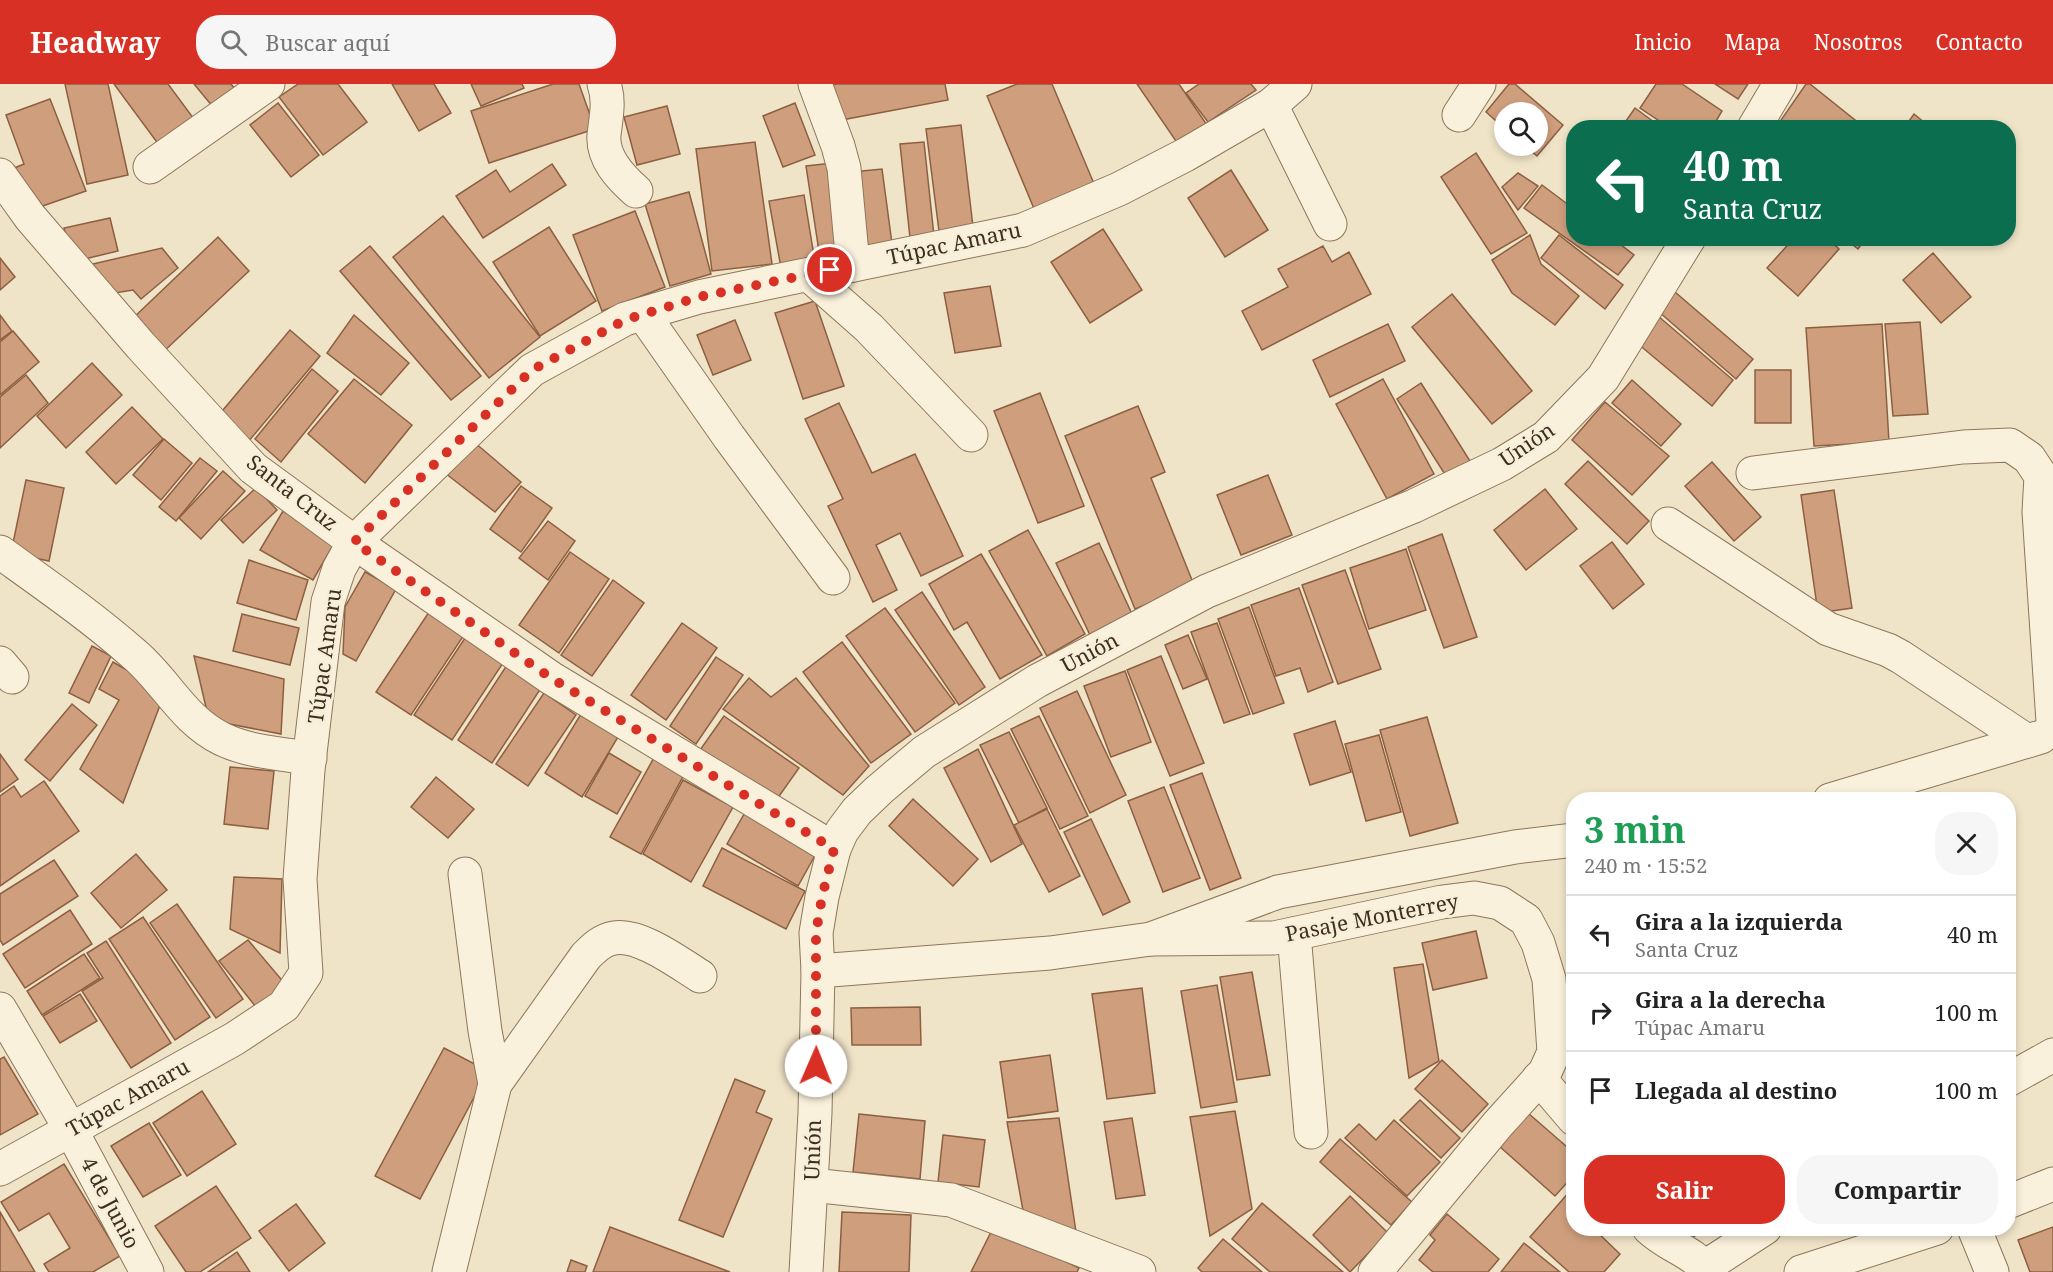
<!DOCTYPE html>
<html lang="es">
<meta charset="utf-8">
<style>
body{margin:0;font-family:"Noto Serif",serif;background:#f6f6f6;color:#222;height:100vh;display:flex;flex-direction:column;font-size:22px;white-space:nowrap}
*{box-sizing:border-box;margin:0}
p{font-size:20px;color:#767676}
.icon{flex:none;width:33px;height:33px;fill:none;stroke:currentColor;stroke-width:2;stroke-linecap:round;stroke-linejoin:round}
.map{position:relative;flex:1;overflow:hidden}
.drawer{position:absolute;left:1566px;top:708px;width:450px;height:444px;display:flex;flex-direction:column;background:#fff;border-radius:24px;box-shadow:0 3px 9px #0003}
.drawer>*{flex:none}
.hud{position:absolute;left:1566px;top:36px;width:450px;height:126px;border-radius:24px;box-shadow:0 3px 9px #0003;background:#0b6e4f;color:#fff;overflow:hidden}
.controls{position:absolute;left:1494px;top:18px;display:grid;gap:12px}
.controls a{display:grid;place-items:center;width:54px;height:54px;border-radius:50%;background:#fff;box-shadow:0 3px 9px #0003;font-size:30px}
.pin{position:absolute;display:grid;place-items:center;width:51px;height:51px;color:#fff;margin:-26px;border:3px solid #fff;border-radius:50%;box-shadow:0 2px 6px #0007}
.me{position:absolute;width:66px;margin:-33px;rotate:1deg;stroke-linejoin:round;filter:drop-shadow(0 0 4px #0008)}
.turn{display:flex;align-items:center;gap:21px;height:126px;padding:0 18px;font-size:27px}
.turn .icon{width:78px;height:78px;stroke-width:2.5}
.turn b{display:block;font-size:42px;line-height:51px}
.round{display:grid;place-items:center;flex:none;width:63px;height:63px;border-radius:24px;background:#f6f6f6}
.head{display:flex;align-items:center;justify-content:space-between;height:102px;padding:0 18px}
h1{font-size:36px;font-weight:700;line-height:45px;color:#1e9e55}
.action{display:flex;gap:12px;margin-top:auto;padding:12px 18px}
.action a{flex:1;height:69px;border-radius:24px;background:#d93025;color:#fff;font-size:24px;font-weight:700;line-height:69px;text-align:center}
.action a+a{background:#f6f6f6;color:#222}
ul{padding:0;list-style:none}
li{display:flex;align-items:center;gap:18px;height:78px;padding:0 18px;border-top:2px solid #e0e0e0}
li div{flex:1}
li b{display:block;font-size:22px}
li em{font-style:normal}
header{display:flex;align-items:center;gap:36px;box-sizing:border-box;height:84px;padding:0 30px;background:#d93025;color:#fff}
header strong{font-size:28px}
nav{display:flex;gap:33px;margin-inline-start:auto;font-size:21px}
.search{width:420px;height:54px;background:#f6f6f6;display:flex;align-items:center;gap:15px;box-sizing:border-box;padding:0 21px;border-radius:24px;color:#767676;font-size:22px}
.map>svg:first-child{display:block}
</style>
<header>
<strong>Headway</strong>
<div class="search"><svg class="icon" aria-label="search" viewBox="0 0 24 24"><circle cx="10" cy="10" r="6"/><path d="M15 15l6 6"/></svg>Buscar aquí</div>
<nav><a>Inicio</a><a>Mapa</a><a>Nosotros</a><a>Contacto</a></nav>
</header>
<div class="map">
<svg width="2053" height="1188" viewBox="0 0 2053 1188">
<rect width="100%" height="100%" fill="#f0e4c8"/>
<g fill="#cf9f7d" stroke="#8d5f41" stroke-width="1.5">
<path d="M65,0h43l20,91 -41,9z"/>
<path d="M114,0h54l26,35 -35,26z"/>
<path d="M194,0h37l9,11 -22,18z"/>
<path d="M298,0h40l29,38 -44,33 -44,-58z"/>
<path d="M392,0h42l17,29 -32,18z"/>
<path d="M471,0h51l2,4 -43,18z"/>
<path d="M553,0h26l16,45 -106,34 -18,-52z"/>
<path d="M837,0h108l3,16 -112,21 -6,-36z"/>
<path d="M1017,0h35l43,102 -60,25 -48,-115z"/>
<path d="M1137,0h42l28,41 -29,19z"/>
<path d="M1199,0h52l5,6 -48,32 -22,-29z"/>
<path d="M1509,0h6l48,41 -26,31 -12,-10h13v-34h-34v16l-18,-16z"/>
<path d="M1656,0h26l40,27 -10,17h-42l-30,-20z"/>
<path d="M1715,0h33l-10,15z"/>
<path d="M1806,0h4l55,44 -88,-2z"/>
<path d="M50,15l36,92 -58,20 -21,-40 17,-7 -18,-49z"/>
<path d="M278,19l41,52 -28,22 -41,-52z"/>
<path d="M795,19l20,52 -32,12 -20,-51z"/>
<path d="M667,22l13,48 -43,11 -13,-48z"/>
<path d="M1635,24l27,20h-41z"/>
<path d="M1914,30l17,14h-27z"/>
<path d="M961,41l13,110 -34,4 -14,-110z"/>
<path d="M755,58l17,122 -60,7 -16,-122z"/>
<path d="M924,58l10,94 -24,2 -10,-94z"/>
<path d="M1476,69l51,80 -36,21 -50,-77z"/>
<path d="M833,79l14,91 -27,4 -14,-92z"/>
<path d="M552,80l14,21 -83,53 -27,-42 40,-26 14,22z"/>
<path d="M882,85l11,82 -29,4 -12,-83z"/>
<path d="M1231,86l37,60 -43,27 -37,-59z"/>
<path d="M1518,89l20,13 -20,24 -16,-23z"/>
<path d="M1542,101l32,24v29h38l22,17 -16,20 -94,-67z"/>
<path d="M689,108l22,82 -41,12 -25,-82z"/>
<path d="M804,111l11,67 -34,6 -12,-67z"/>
<path d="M635,127l30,76 -63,24 -29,-76z"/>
<path d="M443,132l97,121 -51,41 -96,-121z"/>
<path d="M110,134l8,33 -46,11 -8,-34z"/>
<path d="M549,143l47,74 -56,35 -47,-74z"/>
<path d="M1103,145l39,61 -52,33 -39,-61z"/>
<path d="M1530,151l11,29 38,32 -24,29 -43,-32 -20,-33z"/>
<path d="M1559,151l64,50 -18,24 -64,-51z"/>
<path d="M218,153l31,34 -89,84 -31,-33z"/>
<path d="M1794,154h34l11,11 -41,47 -31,-28z"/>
<path d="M1844,154h22l-8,11z"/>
<path d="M370,162l111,130 -30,24 -111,-129z"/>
<path d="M1323,162l9,16 17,-10 22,42 -109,56 -20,-39 46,-24 -10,-18z"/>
<path d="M162,164l16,20 -37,31 -8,-9 -31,5 -22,-28z"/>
<path d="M1933,169l38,44 -30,26 -38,-43z"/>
<path d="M0,174l15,19 -15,13z"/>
<path d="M990,202l11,60 -46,7 -11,-60z"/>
<path d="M1675,208l78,67 -17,20 -78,-68z"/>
<path d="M1452,210l80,97 -40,33 -80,-97z"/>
<path d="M815,217l29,85 -41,13 -28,-86z"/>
<path d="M0,231l12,16 -12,9z"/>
<path d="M354,231l55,48 -28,32 -54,-42z"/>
<path d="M1658,232l75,64 -21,26 -75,-63z"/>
<path d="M735,236l16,40 -38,15 -16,-40z"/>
<path d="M1920,238l8,92 -35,2 -8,-92z"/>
<path d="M1388,240l17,37 -75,36 -17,-37z"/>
<path d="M1882,240l7,118 -75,4 -8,-118z"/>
<path d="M290,246l30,26 -72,86 -30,-26z"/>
<path d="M13,247l26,31 -39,33v-53z"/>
<path d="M92,279l30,32 -56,53 -29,-32z"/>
<path d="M312,285l26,22 -57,71 -26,-23z"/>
<rect x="1755" y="286" width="36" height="53"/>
<path d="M26,291l22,28 -48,45v-51z"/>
<path d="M354,295l58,46 -47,58 -57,-49z"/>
<path d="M1383,295l51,95 -47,25 -51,-95z"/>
<path d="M1632,296l49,44 -20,22 -49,-43z"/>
<path d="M1421,299l49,78 -24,15 -49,-77z"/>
<path d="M1040,309l44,113 -46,17 -44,-112z"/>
<path d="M1605,318l64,54 -37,39 -60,-55z"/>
<path d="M839,319l33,70 43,-19 48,102 -42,20 -21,-43 -24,12 21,45 -24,12 -45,-96 15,-7 -38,-80z"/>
<path d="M1138,322l27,66 -14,6 43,107 -59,24 -70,-173z"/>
<path d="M132,323l31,32 -47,45 -30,-32z"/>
<path d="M164,355l28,24 -31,37 -28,-25z"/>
<path d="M474,358l47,40 -26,30 -50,-39z"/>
<path d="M200,374l17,13 -41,50 -17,-14z"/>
<path d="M1588,377l61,60 -22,23 -62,-60z"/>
<path d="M1712,378l49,55 -27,24 -49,-55z"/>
<path d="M223,387l22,20 -44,48 -22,-21z"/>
<path d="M1268,391l24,60 -51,20 -24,-60z"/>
<path d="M26,396l38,8 -15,73 -38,-8z"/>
<path d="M521,402l31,22 -31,44 -31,-23z"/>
<path d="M256,404l21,22 -34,33 -22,-23z"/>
<path d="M1545,405l32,40 -51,41 -32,-40z"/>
<path d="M1834,406l18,118 -34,5 -17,-118z"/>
<path d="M283,427l52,31 -22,38 -53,-30z"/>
<path d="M548,437l27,20 -27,39 -29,-22z"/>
<path d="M1028,446l57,104 -38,22 -58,-105z"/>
<path d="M1442,450l35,103 -33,11 -36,-101z"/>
<path d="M1612,458l32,42 -31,25 -33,-43z"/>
<path d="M1099,459l33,71 -42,21 -34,-72z"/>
<path d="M1406,465l20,61 -57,19 -19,-61z"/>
<path d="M570,468l39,27 -50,74 -40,-28z"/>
<path d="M981,470l61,101 -42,24 -33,-57 -13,8 -25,-46z"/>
<path d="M249,476l59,20 -12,40 -59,-17z"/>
<path d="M1345,486l36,99 -43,15 -36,-99z"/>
<path d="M365,488l31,17 -40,72 -13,-7 2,-47z"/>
<path d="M613,496l31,23 -52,73 -31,-21z"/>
<path d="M1299,504l34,94 -25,10 -8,-24 -24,8 -25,-71z"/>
<path d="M922,508l63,95 -26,18 -64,-95z"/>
<path d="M1249,523l35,96 -31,11 -35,-95z"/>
<path d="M885,524l70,95 -40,29 -69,-96z"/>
<path d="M429,528l35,23 -53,80 -35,-23z"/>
<path d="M242,530l57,14 -9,37 -57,-14z"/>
<path d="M682,539l35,25 -51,72 -35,-25z"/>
<path d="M1217,539l33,91 -26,9 -33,-91z"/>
<path d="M467,551l38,25 -53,80 -38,-25z"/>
<path d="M1188,551l19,44 -24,10 -18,-44z"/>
<path d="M842,558l69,92 -40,29 -68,-91z"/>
<path d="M92,562l19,10 -22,47 -20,-10z"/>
<path d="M194,572l90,23 -3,55 -72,-14z"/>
<path d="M1161,572l43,107 -34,13 -43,-106z"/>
<path d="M716,573l27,18 -47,69 -26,-18z"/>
<path d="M113,578l52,30 -42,111 -43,-34 39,-69 -20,-11z"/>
<path d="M507,581l34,23 -49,75 -34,-23z"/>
<path d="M1125,587l26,71 -40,15 -27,-71z"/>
<path d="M749,594l22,19 25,-19 73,88 -26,29 -120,-86z"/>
<path d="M1077,607l49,104 -36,18 -50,-105z"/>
<path d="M544,609l32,22 -48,71 -32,-22z"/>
<path d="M72,620l25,21 -47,56 -25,-21z"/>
<path d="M581,630l37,23 -36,60 -37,-24z"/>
<path d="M724,632l75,52 -24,34 -75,-52z"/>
<path d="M1039,632l49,100 -28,13 -49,-100z"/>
<path d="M1427,633l31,106 -48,13 -30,-106z"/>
<path d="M1335,637l16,51 -41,13 -16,-51z"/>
<path d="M1009,648l38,76 -28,15 -39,-78z"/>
<path d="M1379,651l22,77 -35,9 -21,-77z"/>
<path d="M978,665l44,95 -31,18 -47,-94z"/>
<path d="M609,669l32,19 -24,42 -32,-18z"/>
<path d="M0,670l18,25 -18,13z"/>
<path d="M656,670l30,17 -45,83 -31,-17z"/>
<path d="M230,683l44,4 -6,58 -44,-5z"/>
<path d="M1202,689l39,105 -31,12 -40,-105z"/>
<path d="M436,693l38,32 -26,29 -37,-31z"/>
<path d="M683,696l50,27 -42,75 -48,-28z"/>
<path d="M44,697l35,50 -79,55v-90l14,-10 7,11z"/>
<path d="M1164,703l36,91 -37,14 -35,-91z"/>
<path d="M913,715l65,60 -25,27 -64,-60z"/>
<path d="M747,725l71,41 -20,36 -71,-42z"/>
<path d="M1047,725l33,67 -31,16 -35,-67z"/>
<path d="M1091,735l39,83 -27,13 -39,-83z"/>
<path d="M722,764l83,43 -19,38 -83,-43z"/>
<path d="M136,770l31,36 -46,38 -30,-35z"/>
<path d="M54,776l24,36 -75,49 -3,-5v-46z"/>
<path d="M234,793l48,2 -2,74 -50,-24z"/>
<path d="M177,820l66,95 -27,19 -66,-95z"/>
<path d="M70,826l22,34 -67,44 -22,-34z"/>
<path d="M143,833l67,100 -35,23 -66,-101z"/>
<path d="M1476,847l11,47 -54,12 -11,-47z"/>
<path d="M248,856l38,45 -30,22 -37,-46z"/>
<path d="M106,857l65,102 -40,25 -49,-77 21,-13 -16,-25z"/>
<path d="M84,870l16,24 -58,37 -15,-24z"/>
<path d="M1423,880l16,97 -30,17 -15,-110z"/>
<path d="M1252,888l18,103 -33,5 -17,-103z"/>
<path d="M1217,901l20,117 -36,6 -20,-117z"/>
<path d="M1142,904l13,105 -48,6 -15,-105z"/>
<path d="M80,910l17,27 -37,22 -17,-27z"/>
<path d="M920,923l1,38h-69l-1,-37z"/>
<path d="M444,964l44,23 -68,128 -45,-23z"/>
<path d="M1050,971l8,56 -50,7 -8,-56z"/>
<path d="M4,973l34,57 -38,21v-76z"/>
<path d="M1442,976l46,44 -26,28 -47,-43z"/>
<path d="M735,995l30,12 -9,21 16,7 -49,118 -44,-17z"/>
<path d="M202,1007l34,53 -49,32 -34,-53z"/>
<path d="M1420,1016l40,38 -19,20 -41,-38z"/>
<path d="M1235,1027l17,98 -42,27 -20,-119z"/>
<path d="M1528,1029l46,40v22l-19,21 -56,-50z"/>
<path d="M859,1030l66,7 -5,58 -67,-7z"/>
<path d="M1059,1034l17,114 -52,-16 -17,-94z"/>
<path d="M1132,1034l13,77 -29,4 -12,-77z"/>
<path d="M1394,1036l46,42 -33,34 -62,-58 14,-14 17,16z"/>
<path d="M149,1039l32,52 -38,22 -32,-51z"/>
<path d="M943,1051l42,5 -6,47 -41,-5z"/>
<path d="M1340,1055l72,63 -21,23 -71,-63z"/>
<path d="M64,1080l56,92 -27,16h-44l-5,-8 26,-16 -21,-35 -30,18 -18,-29z"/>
<path d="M216,1102l35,52 -51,34h-14l-31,-46z"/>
<path d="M1570,1107l4,3v34h26l-3,4 23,22 -16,18h-35l-39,-35z"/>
<path d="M1350,1112l38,37 -38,39 -37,-37z"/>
<path d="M1262,1119l81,69h-73l-38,-33z"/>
<path d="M296,1120l29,39 -36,28 -30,-40z"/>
<path d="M0,1128l35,60h-35z"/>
<path d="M842,1128l69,3 -2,57h-70z"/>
<path d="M1447,1130l52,45 -11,13h-55l-14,-12 16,-20 -5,-5z"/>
<path d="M994,1142l85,42 -2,4h-106z"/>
<path d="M610,1143l120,45h-137z"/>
<path d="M2053,1143v45h-23l-12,-32z"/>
<path d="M1681,1144h23l-14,12z"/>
<path d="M1223,1155l39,33h-60l-4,-4z"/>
<path d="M1524,1159l36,29h-59z"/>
<path d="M237,1168l13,20h-42z"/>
<path d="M571,1176l16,6 -2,6h-18z"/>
</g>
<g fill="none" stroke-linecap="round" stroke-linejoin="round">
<g stroke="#8d765c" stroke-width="35">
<g id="minor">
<path d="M604,0c6,17 2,33 0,51 -2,23 16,42 32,56"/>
<path d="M815,0l23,62 6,22 9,97"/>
<path d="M1271,21l59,119"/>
<path d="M1459,31l20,-31"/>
<path d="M1754,44l26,-44"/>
<path d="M150,83l118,-83"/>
<path d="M0,91l30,42 111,129 112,122 101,74 197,136 283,171"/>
<path d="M809,191l60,53 102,107"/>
<path d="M643,230l86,123 104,141"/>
<path d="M1753,389l210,-26 47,-2 19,13 12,18 -2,36 14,210"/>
<path d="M1668,440l160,105 60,21 13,7 126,84"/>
<path d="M0,468c46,33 92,65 134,102 33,28 48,65 88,85 27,13 59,15 88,19"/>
<path d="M0,579l12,14"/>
<path d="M1830,716l211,-63"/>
<path d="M465,790l20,157 10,53"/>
<path d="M1294,850l17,198"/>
<path d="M1151,855l123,-1 168,-36 32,-4 26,5 26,17 12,23 11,36 5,73 -9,20 -47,52 -123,148"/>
<path d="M818,887l232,-18 101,-14 127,-47 237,-45 59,-7"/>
<path d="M0,925l71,121 76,142"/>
<path d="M1539,994l35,41"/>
<path d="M2008,996l45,-25"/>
<path d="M0,1085l234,-130 50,-33 22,-33 -6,-94 8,-109 20,-168 11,-33 15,-27 178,-172 93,-51 74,-22 324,-67 96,-41 66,-34 86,-50 24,-21"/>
<path d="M812,1101l139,15 188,72"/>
<path d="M2008,1118l45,-18"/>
<path d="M1649,1144c20,19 42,22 60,44"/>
<path d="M1974,1144l18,44"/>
<path d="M1705,1183l60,-39"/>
<path d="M449,1188l46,-188 91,-128c8,-8 16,-16 28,-18 25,-5 65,25 86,38"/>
<path d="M806,1188l9,-159 3,-142 -2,-38 6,-36 12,-48 8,-18 15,-20 22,-21 45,-38 113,-71 170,-90 207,-85 88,-42 44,-27 57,-59 86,-140"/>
<path d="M1801,1188l136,-44"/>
</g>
</g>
<use href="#minor" stroke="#faf1dc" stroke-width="33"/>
</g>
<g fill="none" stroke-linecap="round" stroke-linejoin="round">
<path stroke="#d93025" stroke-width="10" stroke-dasharray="0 18" d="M816,982v-133l6,-36 12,-48 -283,-171 -197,-136 178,-172 93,-50 74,-23 131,-27"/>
</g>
<g text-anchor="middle" stroke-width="5" stroke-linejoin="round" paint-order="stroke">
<g font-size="21" fill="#3d2e20" stroke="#f7eed8">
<text transform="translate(954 160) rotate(-12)" y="7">Túpac Amaru</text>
<text transform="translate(1527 361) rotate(-34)" y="7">Unión</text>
<text transform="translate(292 409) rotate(38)" y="7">Santa Cruz</text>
<text transform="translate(1090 569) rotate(-28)" y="7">Unión</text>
<text transform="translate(325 572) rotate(-82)" y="7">Túpac Amaru</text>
<text transform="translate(1372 834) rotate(-11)" y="7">Pasaje Monterrey</text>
<text transform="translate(128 1014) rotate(-29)" y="7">Túpac Amaru</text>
<text transform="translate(813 1066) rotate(-88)" y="7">Unión</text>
<text transform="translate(110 1119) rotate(62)" y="7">4 de Junio</text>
</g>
</g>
</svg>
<div class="controls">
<a><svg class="icon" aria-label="search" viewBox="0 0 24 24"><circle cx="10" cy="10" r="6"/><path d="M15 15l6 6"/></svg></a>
</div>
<div class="pin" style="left:830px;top:186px;background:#d93025"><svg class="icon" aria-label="arrive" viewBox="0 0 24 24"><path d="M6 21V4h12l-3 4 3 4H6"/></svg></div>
<svg class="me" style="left:816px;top:982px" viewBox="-20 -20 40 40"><circle r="19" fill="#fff"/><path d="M0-13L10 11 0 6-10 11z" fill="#d93025"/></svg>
<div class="hud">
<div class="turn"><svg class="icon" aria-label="left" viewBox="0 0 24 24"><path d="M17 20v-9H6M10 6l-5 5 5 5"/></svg><div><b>40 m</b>Santa Cruz</div></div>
</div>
<section class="drawer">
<div class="head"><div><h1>3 min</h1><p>240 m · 15:52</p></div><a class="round"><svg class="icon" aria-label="close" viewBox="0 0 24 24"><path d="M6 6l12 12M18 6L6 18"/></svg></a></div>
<ul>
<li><svg class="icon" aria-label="left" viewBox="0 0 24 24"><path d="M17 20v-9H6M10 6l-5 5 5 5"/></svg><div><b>Gira a la izquierda</b><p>Santa Cruz</p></div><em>40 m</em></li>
<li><svg class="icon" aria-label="right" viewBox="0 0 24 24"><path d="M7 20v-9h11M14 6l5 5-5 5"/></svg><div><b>Gira a la derecha</b><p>Túpac Amaru</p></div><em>100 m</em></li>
<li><svg class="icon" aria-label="arrive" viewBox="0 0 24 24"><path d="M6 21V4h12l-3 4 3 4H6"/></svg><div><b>Llegada al destino</b></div><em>100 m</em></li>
</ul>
<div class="action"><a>Salir</a><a>Compartir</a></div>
</section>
</div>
